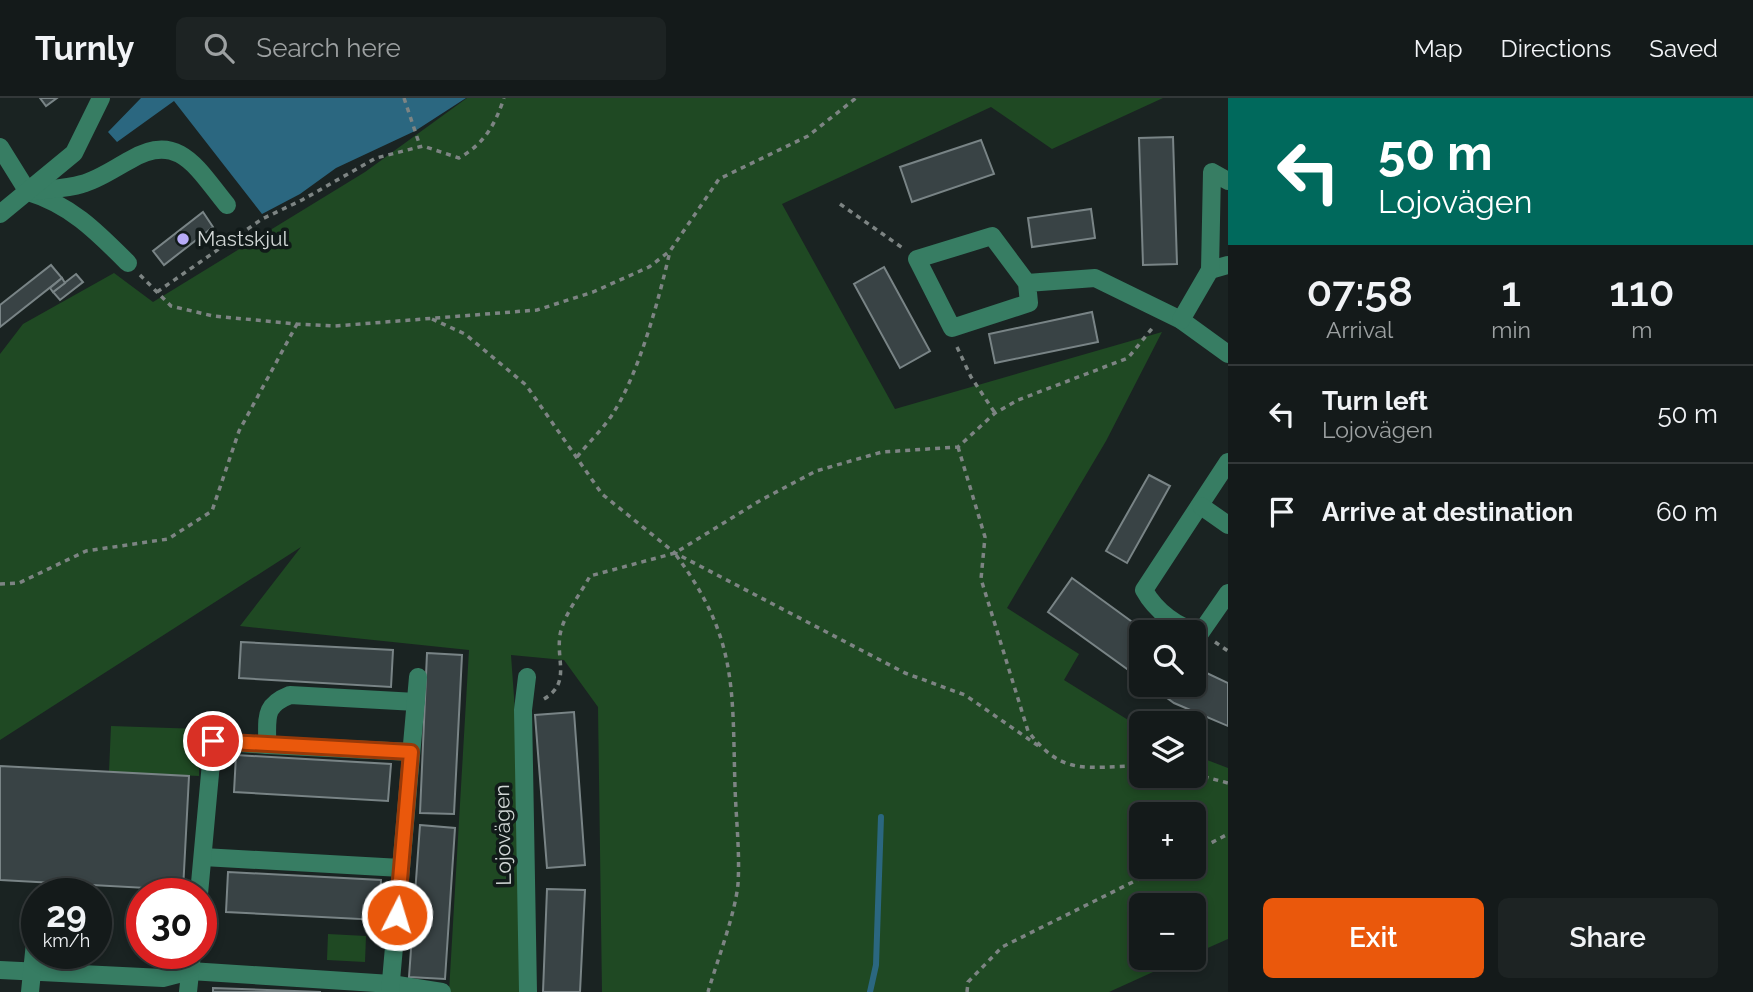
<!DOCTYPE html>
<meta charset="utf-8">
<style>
body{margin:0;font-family:Raleway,sans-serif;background:#1d2323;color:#f1f3f6;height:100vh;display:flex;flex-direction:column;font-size:26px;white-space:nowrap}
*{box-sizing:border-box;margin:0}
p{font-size:23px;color:#9da1a2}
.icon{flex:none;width:38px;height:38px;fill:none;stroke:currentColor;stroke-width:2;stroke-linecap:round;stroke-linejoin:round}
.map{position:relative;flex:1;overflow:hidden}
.sheet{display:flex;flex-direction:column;background:#141a1a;width:525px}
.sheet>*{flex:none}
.guide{background:#00695c;color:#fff;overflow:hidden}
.buttons{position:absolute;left:1129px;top:522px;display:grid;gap:14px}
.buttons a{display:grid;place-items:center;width:77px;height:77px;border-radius:10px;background:#141a1a;box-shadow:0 4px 10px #0003,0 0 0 2px #333839;font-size:35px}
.speed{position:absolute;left:21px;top:780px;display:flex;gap:14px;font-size:35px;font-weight:700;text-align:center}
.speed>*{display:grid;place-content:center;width:91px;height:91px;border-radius:50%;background:#141a1a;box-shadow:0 4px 10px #0003,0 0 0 2px #333839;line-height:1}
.speed small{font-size:18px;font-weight:400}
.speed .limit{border:10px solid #d22;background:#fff;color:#111}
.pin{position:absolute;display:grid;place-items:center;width:60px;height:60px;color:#fff;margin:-30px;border:4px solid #fff;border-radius:50%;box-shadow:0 2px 7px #0007}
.me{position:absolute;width:77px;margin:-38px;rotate:5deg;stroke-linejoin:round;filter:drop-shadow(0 0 5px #0008)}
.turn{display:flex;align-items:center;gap:24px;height:147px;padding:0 35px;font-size:32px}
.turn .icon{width:91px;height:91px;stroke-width:2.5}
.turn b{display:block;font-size:49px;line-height:60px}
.eta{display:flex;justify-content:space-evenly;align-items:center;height:119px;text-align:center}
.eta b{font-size:42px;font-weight:600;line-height:49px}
.primary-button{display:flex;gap:14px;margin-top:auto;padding:14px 35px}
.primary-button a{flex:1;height:80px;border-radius:10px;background:#ea580c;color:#fff;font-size:28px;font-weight:600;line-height:80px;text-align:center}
.primary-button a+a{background:#1d2323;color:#f1f3f6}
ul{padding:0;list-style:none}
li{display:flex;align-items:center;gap:21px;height:98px;padding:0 35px;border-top:2px solid #333839}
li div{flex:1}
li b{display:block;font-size:26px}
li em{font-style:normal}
header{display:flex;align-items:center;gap:42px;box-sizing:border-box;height:98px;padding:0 35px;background:#141a1a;border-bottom:2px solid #333839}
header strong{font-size:33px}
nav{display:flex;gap:38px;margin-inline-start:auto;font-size:24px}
.search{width:490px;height:63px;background:#1d2323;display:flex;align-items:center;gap:18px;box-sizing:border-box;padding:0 24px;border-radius:10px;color:#9da1a2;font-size:26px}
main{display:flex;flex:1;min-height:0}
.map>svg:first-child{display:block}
</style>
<header>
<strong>Turnly</strong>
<div class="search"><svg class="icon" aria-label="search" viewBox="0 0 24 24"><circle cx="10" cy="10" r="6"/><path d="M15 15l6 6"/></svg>Search here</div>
<nav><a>Map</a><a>Directions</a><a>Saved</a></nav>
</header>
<main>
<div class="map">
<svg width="1228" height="894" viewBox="0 0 1228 894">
<rect width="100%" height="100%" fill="#1a2322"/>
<g fill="#1f4923" fill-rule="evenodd">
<path d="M467,0h696l-111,51 -61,-42 -209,97 113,205 267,-77 -56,109 -99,167 72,46 -15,26 77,48v47h53v-20l34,13v171l-34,15v-49h-53v52h45l-77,35h-507l-4,-285 -34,-47 -53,-5 8,112 1,225h-71l20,-342 -229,-24 61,-79 -301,193v-386l23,-30 91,-51 39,29 212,-130zM1141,716h53v52h-53z"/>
<path d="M111,628l89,3 -1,47 -90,-4z"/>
<path d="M328,836l38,2 -1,26 -38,-2z"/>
</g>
<path fill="#2b6780" d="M141,0h325l-51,33 -79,37 -36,26 -38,20 -88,-113 -57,41 -9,-10z"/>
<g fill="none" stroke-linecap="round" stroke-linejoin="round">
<path stroke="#2b6780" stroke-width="6" d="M870,894l6,-27 5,-148"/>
</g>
<g fill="#394345" stroke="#798486" stroke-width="2">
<path d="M40,0h17l-11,8z"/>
<path d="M1173,39l4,127 -34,1 -4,-127z"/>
<path d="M981,42l13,34 -82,28 -12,-35z"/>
<path d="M1091,111l4,29 -63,9 -4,-29z"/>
<path d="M203,114l10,15 -49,38 -11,-14z"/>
<path d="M51,167l11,13 -62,49v-22z"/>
<path d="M884,169l46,84 -30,17 -46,-84z"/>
<path d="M76,176l7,8 -23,18 -7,-8z"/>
<path d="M62,180l3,5 -12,9 -3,-4z"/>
<path d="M1092,214l6,30 -103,21 -6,-29z"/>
<path d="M1149,377l21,11 -43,77 -21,-12z"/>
<path d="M1072,480l74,54h-5v47l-93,-67z"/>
<path d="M241,544l152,8 -2,37 -152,-9z"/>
<path d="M427,555l35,2 -8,159 -34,-1z"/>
<path d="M1194,569l34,16v43l-54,-23 -26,-19h46z"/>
<path d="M574,614l11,153 -38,3 -12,-153z"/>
<path d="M236,657l155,9 -3,37 -154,-9z"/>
<path d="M0,668l189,10 -6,114 -183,-10z"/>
<path d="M420,727l35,3 -10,151 -36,-2z"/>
<path d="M228,774l153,8 -2,40 -153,-8z"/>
<path d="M547,791l38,1 -5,102h-37z"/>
<path d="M213,890l108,4h-108z"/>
</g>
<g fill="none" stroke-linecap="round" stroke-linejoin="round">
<g stroke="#7d8483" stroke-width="3.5" stroke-dasharray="5 5" stroke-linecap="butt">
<path d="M404,0l16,48"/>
<path d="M840,106l64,45"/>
<path d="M140,177l31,31 42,10 84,8 38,2 202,-16 56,-18 56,-25 21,-16 49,-72 89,-43 48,-38"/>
<path d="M157,194l105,-73 40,-19 74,-42 47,-12 36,12c25,-14 36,-33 45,-60"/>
<path d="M432,221l33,15 61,51 76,109 73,59 230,120 60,22 75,52"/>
<path d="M957,249l14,30 24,36"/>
<path d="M958,349l27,90 -4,42 47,152c35,47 60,35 113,35"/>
<path d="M577,359c11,-14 25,-27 35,-42 27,-41 47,-116 58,-164"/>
<path d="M676,457c62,84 56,133 59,232 1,32 5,65 3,97 -3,31 -21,77 -30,108"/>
<path d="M0,486l19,-1 67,-32 82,-12 44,-28 27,-80 58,-107"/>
<path d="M1215,544l13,9"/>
<path d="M544,601c27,-16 12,-38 16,-64 3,-19 21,-42 30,-59l85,-23 86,-53 55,-29 66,-19 76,-5 37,-34 23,-13 110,-42 26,-32"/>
<path d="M1194,676l34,9"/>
<path d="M1194,754l34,-18"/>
<path d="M967,894l1,-10 34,-35 163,-81"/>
</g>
<g stroke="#377d63" stroke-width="18">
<path d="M0,49l28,45c43,13 69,40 100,71"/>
<path d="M28,94c18,-3 37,-3 54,-8 16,-4 33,-16 48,-24 49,-30 68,10 97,45"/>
<path d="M0,116l74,-61 27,-55"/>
<path d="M1210,172l18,-5"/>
<path d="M1027,185l2,20 -77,25 -35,-69 75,-23 35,47 68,-5 86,42 47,34"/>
<path d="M1181,222l29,-50 2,-98 16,9"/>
<path d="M1228,364l-84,128c11,20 34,39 57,42l27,-39"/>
<path d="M1201,408l27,19"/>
<path d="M527,579l-4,33 5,282"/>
<path d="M267,647l144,7"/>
<path d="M203,759l198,11"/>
<path d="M199,796l14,-153 54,4c1,-26 -5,-39 23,-50l126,7"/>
<path d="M0,872l163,8 27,-7 201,13 51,8"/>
<path d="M30,894l7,-69"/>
<path d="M188,894l4,-38"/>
<path d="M390,894l28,-315"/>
</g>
</g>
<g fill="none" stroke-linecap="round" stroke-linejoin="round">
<g stroke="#983908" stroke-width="18">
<path id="route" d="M213,643l198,11 -14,163"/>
</g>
<use href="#route" stroke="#ea580c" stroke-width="12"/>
</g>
<circle fill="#b7abf7" stroke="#111a19" stroke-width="2.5" cx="183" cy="141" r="7"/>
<g text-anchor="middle" stroke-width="7" stroke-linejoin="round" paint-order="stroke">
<g font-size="21" fill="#d0d6d5" stroke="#111a19" text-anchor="start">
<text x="197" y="148">Mastskjul</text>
</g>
<g font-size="21" fill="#d0d6d5" stroke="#111a19">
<text transform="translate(503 737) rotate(-91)" y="7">Lojovägen</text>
</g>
</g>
</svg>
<div class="buttons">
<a><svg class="icon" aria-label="search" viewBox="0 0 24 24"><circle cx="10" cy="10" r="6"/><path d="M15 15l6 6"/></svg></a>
<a><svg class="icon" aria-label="layers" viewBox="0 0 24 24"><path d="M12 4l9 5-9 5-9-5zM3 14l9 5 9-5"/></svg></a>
<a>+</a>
<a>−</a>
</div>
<div class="speed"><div>29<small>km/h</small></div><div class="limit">30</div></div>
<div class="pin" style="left:213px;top:643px;background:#d93025"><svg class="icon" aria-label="arrive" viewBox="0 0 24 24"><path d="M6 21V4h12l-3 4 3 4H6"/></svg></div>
<svg class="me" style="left:397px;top:817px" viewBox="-20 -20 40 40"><circle r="17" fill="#ea580c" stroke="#fff" stroke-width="3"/><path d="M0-11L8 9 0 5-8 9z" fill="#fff"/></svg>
</div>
<section class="sheet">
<div class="guide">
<div class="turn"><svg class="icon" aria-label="left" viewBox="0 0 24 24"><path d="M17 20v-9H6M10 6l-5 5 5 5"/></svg><div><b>50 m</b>Lojovägen</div></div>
</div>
<div class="eta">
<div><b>07:58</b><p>Arrival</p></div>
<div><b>1</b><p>min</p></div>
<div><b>110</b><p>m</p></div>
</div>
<ul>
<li><svg class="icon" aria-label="left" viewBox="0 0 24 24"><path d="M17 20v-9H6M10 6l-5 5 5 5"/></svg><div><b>Turn left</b><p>Lojovägen</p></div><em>50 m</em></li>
<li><svg class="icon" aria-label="arrive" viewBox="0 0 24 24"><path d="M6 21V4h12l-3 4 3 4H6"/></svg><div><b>Arrive at destination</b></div><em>60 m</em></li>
</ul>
<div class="primary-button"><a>Exit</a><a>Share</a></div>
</section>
</main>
